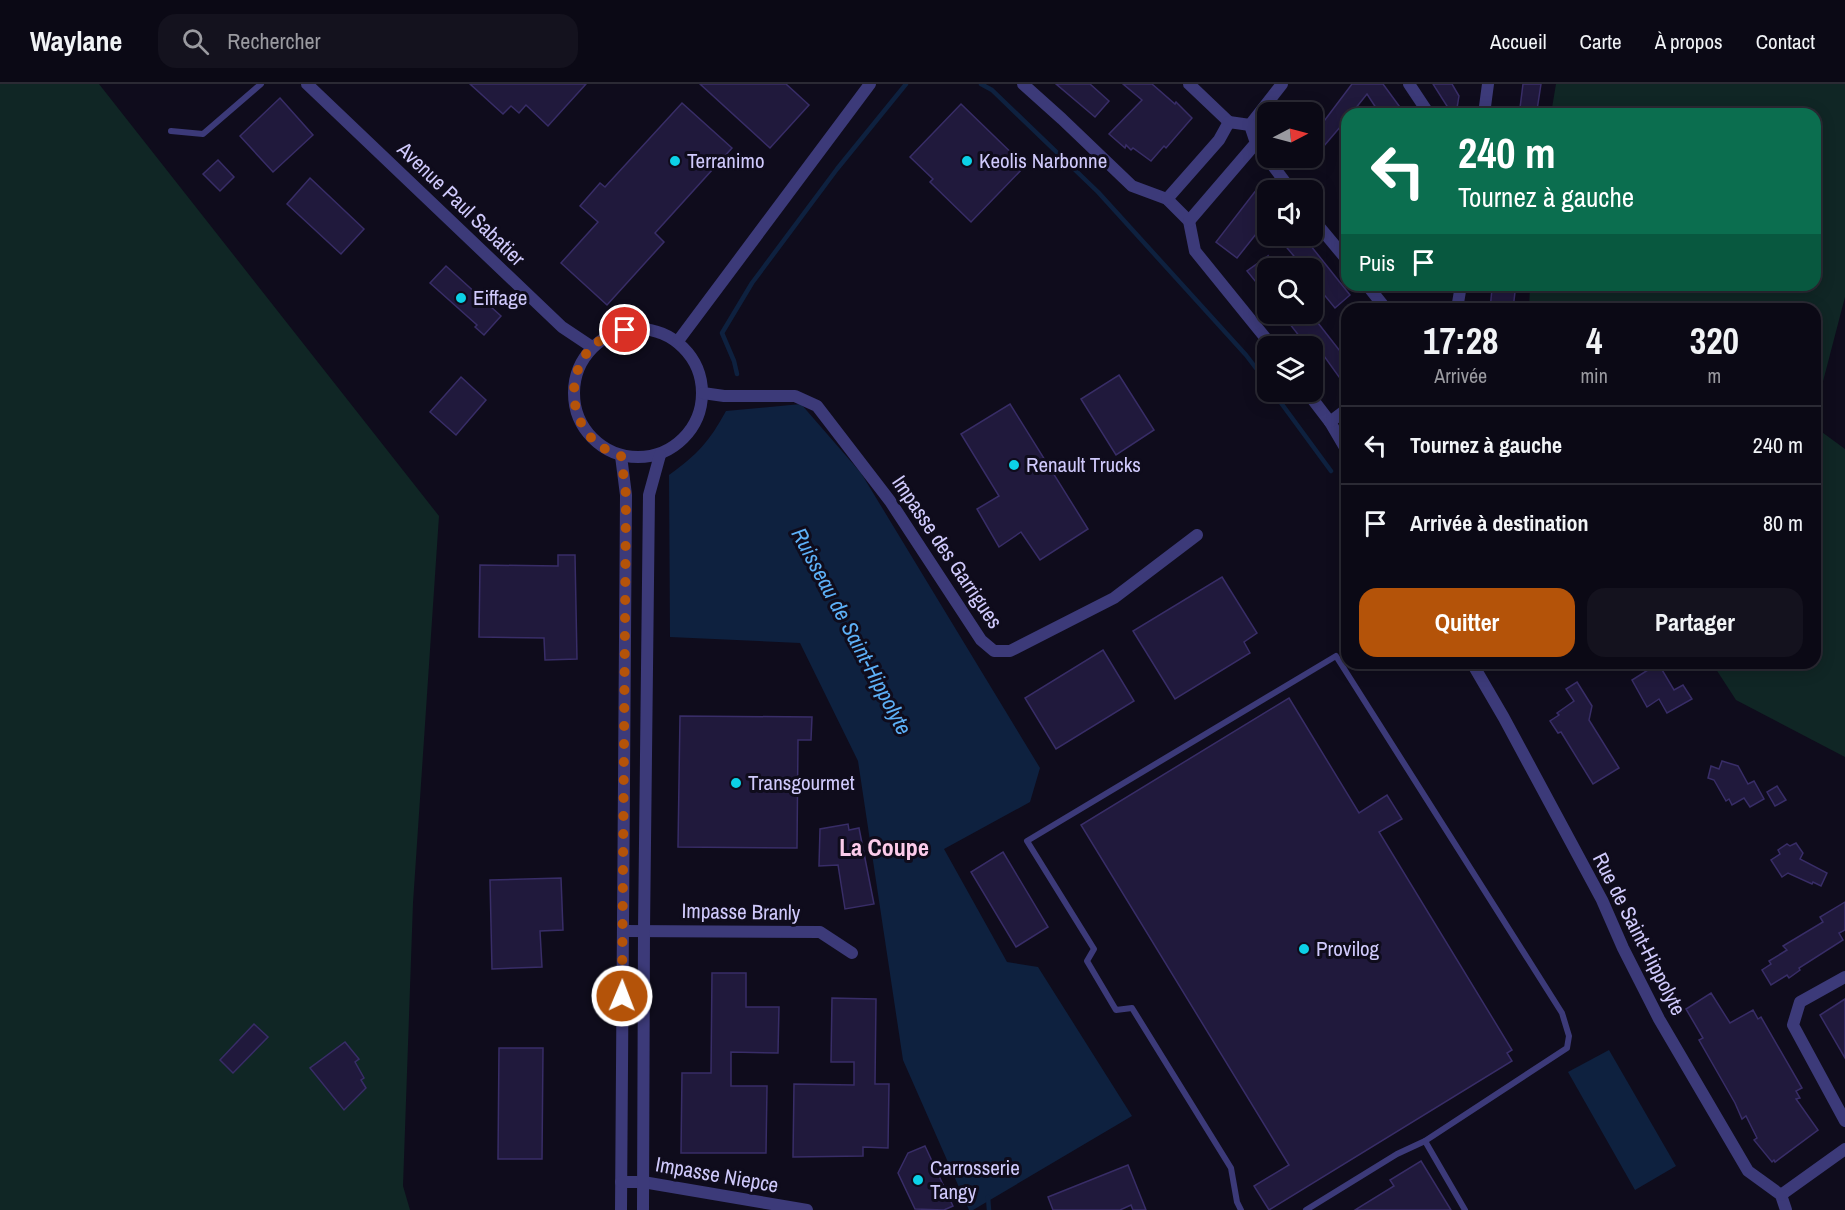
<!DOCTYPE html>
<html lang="fr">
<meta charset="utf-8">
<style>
body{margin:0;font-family:"Archivo Narrow",sans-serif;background:#14121e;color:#f1f3f6;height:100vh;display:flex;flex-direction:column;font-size:22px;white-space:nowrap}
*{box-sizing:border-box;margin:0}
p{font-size:20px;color:#9a9aa0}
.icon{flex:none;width:33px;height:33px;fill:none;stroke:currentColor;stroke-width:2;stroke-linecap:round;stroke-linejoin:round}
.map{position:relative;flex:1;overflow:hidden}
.details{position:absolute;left:1341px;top:219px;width:480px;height:366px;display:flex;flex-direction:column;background:#0b0915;border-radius:18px;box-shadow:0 3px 15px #0003,0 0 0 2px #2b2a34}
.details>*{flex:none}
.hud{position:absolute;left:1341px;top:24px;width:480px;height:183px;border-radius:18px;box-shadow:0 3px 15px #0003,0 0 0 2px #2b2a34;background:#0b6e4f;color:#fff;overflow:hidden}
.needle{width:39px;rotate:84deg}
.fabs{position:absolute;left:1257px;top:18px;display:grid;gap:12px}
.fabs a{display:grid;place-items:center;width:66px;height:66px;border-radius:12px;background:#0b0915;box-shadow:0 3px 15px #0003,0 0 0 2px #2b2a34;font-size:30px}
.pin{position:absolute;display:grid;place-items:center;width:51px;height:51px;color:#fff;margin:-26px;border:3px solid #fff;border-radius:50%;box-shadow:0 2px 6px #0007}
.me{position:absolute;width:66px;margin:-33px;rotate:1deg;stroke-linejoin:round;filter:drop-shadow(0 0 4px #0008)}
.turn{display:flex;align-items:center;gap:21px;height:126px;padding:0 18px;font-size:27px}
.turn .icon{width:78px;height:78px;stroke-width:2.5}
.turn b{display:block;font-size:42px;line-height:51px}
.then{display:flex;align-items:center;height:57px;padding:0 18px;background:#0003;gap:12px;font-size:22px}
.eta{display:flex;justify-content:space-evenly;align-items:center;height:102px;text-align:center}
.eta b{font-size:36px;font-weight:700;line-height:42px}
.button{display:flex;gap:12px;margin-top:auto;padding:12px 18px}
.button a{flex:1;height:69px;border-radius:18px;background:#b45309;color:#fff;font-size:24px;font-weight:700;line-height:69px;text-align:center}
.button a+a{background:#14121e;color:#f1f3f6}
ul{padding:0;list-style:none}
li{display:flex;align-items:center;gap:18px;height:78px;padding:0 18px;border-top:2px solid #2b2a34}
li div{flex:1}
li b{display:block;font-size:22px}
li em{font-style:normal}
header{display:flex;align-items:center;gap:36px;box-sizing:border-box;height:84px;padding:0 30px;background:#0b0915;border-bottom:2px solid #2b2a34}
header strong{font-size:28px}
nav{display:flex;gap:33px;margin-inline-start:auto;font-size:21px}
.search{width:420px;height:54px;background:#14121e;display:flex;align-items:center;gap:15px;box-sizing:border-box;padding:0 21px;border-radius:18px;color:#9a9aa0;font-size:22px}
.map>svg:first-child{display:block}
</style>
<header>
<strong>Waylane</strong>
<div class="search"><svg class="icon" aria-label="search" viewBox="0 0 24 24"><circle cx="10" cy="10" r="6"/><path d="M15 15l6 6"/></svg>Rechercher</div>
<nav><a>Accueil</a><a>Carte</a><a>À propos</a><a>Contact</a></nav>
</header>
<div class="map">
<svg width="1845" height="1126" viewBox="0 0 1845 1126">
<rect width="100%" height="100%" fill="#0f0c1c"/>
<g fill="#102625">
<path d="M0,0h99l340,432 -26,387 -10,283 7,24h-410z"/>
<path d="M1556,0h289v213l-30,115v-103h-286l1,-24h285v-171h-264z"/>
<path d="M1815,343l30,22v308l-109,-57 -24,-37h103z"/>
</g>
<g fill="#0e213f">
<path d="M801,320l60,69 179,295 -10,34 -86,47 63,113 31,5 94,149 -159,94h-4l-66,-150 -45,-299 -58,-118 -130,-6 -1,-162c29,-21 40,-33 57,-64z"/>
<path d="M1609,966l67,116 -41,24 -67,-118z"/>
</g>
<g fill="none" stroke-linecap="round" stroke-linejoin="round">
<g stroke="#0e213f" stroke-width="4.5">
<path d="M981,0l11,6 106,102 148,163 22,29"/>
<path d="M737,290l-3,-13 -12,-28 30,-50 85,-114 69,-85"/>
<path d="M1273,308l58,79"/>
<path d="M988,1113l1,13"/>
</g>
</g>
<g fill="#20193c" stroke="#382d67" stroke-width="1.5">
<path d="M470,0h116l-38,42 -22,-21 -7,8 -8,-7 -8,8z"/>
<path d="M700,0h86l23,21 -39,43z"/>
<path d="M1056,0h34l19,17 -14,16z"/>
<path d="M1123,0h29l23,20 1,-2 16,16 -26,30 -2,-2 -13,15 -18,-13 -2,2 -5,-5 -1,3 -16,-14 33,-34z"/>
<path d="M1352,0h31l22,30h-25l-13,-20 -16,20h-4v5l-35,41v-23z"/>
<path d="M1433,0h19l7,12 -3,18h-4z"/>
<path d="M1523,0h18l-4,26 -17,-2z"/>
<path d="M280,14l33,37 -40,37 -33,-36z"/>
<path d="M682,19l50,45 -77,85 9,9 -57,63 -46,-42 37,-41 -18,-16 20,-23 5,4z"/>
<path d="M961,20l64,62 -54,56 -41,-40 3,-3 -23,-22z"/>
<path d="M218,76l16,17 -14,14 -17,-17z"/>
<path d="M310,94l54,51 -23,25 -54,-50z"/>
<path d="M1257,105l11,8v22l-31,39 -21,-16z"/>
<path d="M1277,152h26l47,59 -15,13 -23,-28v-12h-8z"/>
<path d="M1268,172v41l-21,-26z"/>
<path d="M446,182l55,50 -17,19 -9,-8 2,-2 -47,-42z"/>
<path d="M1492,205l23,3 -2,17h-23z"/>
<path d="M1302,230h9l36,46v28l-28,-39 -7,1v-4h-5l-18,-23z"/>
<path d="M1119,291l35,55 -38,25 -35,-56z"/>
<path d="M461,293l25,23 -30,35 -26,-23z"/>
<path d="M1010,320l78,125 -48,31 -19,-28 -22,15 -22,-38 22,-13 -38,-62z"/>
<path d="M558,471h17l2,104 -32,1 -1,-22 -65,-1 1,-72 78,1z"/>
<path d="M1222,493l35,56 -13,9 6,11 -75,46 -42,-68z"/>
<path d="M1103,566l31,51 -78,48 -31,-51z"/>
<path d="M1643,579h15l16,27 9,-5 9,14 -25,14 -8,-14 -12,8 -15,-27 16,-10z"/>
<path d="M1577,598l15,24 -3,14 30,48 -26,16 -32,-52 -3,1 -8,-12 9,-6 -2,-2 17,-12 -8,-12z"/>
<path d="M1289,614l70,115 28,-18 15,24 -23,13 133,218 -5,3 5,8 -243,149 -15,-24 35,-21 -208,-340z"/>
<path d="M680,632l132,1 -1,23h-13l-1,108 -119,-1z"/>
<path d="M1722,677l16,5 10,18 6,-3 10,18 -14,8 -6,-9 -12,7 -3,-6 -3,2 -12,-21 -6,-2 3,-12 8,3z"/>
<path d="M1777,702l9,14 -11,6 -8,-14z"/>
<path d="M848,740l1,6 10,-2 15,76 -29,5 -7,-44 -19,1 1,-37z"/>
<path d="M1796,759l7,10 -3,6 27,14 -6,13 -8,-4 -1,2 -24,-11 -6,4 -11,-17 9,-6 -2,-4 9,-6 3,2z"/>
<path d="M1003,768l45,75 -32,20 -45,-75z"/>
<path d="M561,794l2,52 -23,1 2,36 -50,2 -2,-89z"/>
<path d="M1845,818v28l-6,3 4,7 -44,28 1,2 -11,8 -2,-3 -16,10 -9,-15 9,-6 -2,-3 18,-11 -4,-4 40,-24 -3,-5z"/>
<path d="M712,889h34v34h33l-1,46 -47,-1v34h36l-1,67h-85l1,-80h29z"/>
<path d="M1711,909l19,30 23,-13 5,9 3,-2 41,71 -6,3 4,7 -4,1 22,31 -43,32 -1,-2 -2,2 -18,-22 3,-2 -11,-22 -4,3 -7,-16 -36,-63 4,-2 -17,-29z"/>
<path d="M832,914l44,1 -1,85h14l-1,64 -25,-1v9l-70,1 1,-73 60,1v-23h-23z"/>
<path d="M1845,915v59l-25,-43z"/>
<path d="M254,940l14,13 -35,36 -13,-13z"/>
<path d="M345,958l14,17 -4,3 9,16 -3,2 5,8 -22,22 -34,-42z"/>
<path d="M499,964h44l-1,111h-44z"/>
<path d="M925,1062l28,60 -9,4 -29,-1 -17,-36 10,-20z"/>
<path d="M1421,1077l30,49h-96l39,-24 -4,-6z"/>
<path d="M1128,1081l18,45h-13l-2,-5 -11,5h-67l-5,-13z"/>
</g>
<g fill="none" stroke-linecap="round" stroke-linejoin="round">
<g stroke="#3c3a79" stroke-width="6">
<path d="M171,47l32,3 58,-50"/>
<path d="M1425,1057l40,69"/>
<path d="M1241,1126l-4,-8 -6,-34 -99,-160 -16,2 -29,-49 7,-12 -67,-108 309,-185 226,357 7,23 -2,12 -142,93 -28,13 -91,56"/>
</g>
<g stroke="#3c3a79" stroke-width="12">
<path d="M307,0l255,243 30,20"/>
<path d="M1023,0l39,35 70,67 35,13 22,22 6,30 77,95"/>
<path d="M1189,0l40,38"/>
<path d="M1409,0l20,30"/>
<path d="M1484,30l4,-30"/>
<path d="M1250,41l32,-41"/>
<path d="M1256,59l35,47"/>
<path d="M1167,115l52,-59 10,-18 21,3 6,18 -67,78"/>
<path d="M1312,134l35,42"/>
<path d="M1367,201l19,24"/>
<path d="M1457,225l4,-24"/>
<circle cx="638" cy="309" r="64"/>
<path d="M678,257l192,-257"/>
<path d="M1307,308l23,30 17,29"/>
<path d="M703,309l21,3h71l22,10 73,95 91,139 13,11h16l104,-53 83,-63"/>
<path d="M1330,338l17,-13"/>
<path d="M621,372l5,39 -5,715"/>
<path d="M1472,579l32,55 98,182 21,48 36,71 89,152 33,24 5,15"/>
<path d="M624,847l196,1 32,21"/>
<path d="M1845,893l-45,25 -7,23 52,96"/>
<path d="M621,1098h22l164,28"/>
<path d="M1781,1111l64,-46"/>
<path d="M643,1126l1,-280 5,-435 11,-40"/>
</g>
</g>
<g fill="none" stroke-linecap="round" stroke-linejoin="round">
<path stroke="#b45309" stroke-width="10" stroke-dasharray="0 18" d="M622,912l4,-501 -5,-39c-7,-3 -15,-6 -21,-10 -31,-24 -35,-71 -8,-99 9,-9 21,-13 33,-17"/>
</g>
<g fill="#0cd1e7" stroke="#0f0c1c" stroke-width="2">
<circle cx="675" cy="77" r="6"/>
<circle cx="967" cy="77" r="6"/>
<circle cx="461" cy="214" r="6"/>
<circle cx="1014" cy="381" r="6"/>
<circle cx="736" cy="699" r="6"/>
<circle cx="1304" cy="865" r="6"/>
<circle cx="918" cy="1096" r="6"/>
</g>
<g text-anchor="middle" stroke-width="6" stroke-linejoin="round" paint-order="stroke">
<g font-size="21" fill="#d0cafc" stroke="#0f0c1c" text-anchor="start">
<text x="687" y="84">Terranimo</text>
<text x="979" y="84">Keolis Narbonne</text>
<text x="473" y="221">Eiffage</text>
<text x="1026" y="388">Renault Trucks</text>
<text x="748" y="706">Transgourmet</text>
<text x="1316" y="872">Provilog</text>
<text x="930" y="1091">Carrosserie<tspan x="930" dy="24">Tangy</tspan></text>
</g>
<g font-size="21" fill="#d0cafc" stroke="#0f0c1c">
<text transform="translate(461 120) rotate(44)" y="7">Avenue Paul Sabatier</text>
<text transform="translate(947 468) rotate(56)" y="7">Impasse des Garrigues</text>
<text transform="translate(741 828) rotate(1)" y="7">Impasse Branly</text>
<text transform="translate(1639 850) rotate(63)" y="7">Rue de Saint-Hippolyte</text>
<text transform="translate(717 1091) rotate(10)" y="7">Impasse Niepce</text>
</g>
<g font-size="22" font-style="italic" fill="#5db0f7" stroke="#0f0c1c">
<text transform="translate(852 547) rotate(62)" y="8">Ruisseau de Saint-Hippolyte</text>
</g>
<g font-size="24" font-weight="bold" fill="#fccceb" stroke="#0f0c1c">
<text x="884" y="772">La Coupe</text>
</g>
</g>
</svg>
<div class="fabs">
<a><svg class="needle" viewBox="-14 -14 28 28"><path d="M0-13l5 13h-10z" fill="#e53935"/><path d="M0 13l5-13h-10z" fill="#9a9aa0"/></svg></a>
<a><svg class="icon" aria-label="sound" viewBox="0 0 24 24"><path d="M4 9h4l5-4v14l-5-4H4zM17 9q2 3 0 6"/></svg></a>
<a><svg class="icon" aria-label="search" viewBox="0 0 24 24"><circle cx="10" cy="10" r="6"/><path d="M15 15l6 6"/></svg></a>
<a><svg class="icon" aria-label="layers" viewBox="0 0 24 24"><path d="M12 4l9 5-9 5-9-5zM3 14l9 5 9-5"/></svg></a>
</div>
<div class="pin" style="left:625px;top:246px;background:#d93025"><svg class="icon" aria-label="arrive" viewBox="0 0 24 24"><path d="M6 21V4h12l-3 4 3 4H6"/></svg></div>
<svg class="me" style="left:622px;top:912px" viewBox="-20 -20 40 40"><circle r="17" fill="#b45309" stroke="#fff" stroke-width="3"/><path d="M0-11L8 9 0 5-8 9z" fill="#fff"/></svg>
<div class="hud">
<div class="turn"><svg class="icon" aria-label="left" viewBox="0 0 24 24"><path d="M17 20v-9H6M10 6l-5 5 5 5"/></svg><div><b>240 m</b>Tournez à gauche</div></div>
<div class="then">Puis<svg class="icon" aria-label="arrive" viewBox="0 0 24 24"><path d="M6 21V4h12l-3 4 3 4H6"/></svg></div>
</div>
<section class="details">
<div class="eta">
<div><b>17:28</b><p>Arrivée</p></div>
<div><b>4</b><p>min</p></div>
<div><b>320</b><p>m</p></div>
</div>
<ul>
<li><svg class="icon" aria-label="left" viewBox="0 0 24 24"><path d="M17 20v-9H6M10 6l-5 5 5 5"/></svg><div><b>Tournez à gauche</b></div><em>240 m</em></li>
<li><svg class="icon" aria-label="arrive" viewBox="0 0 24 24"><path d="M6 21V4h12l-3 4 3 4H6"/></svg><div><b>Arrivée à destination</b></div><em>80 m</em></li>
</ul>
<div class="button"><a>Quitter</a><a>Partager</a></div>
</section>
</div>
